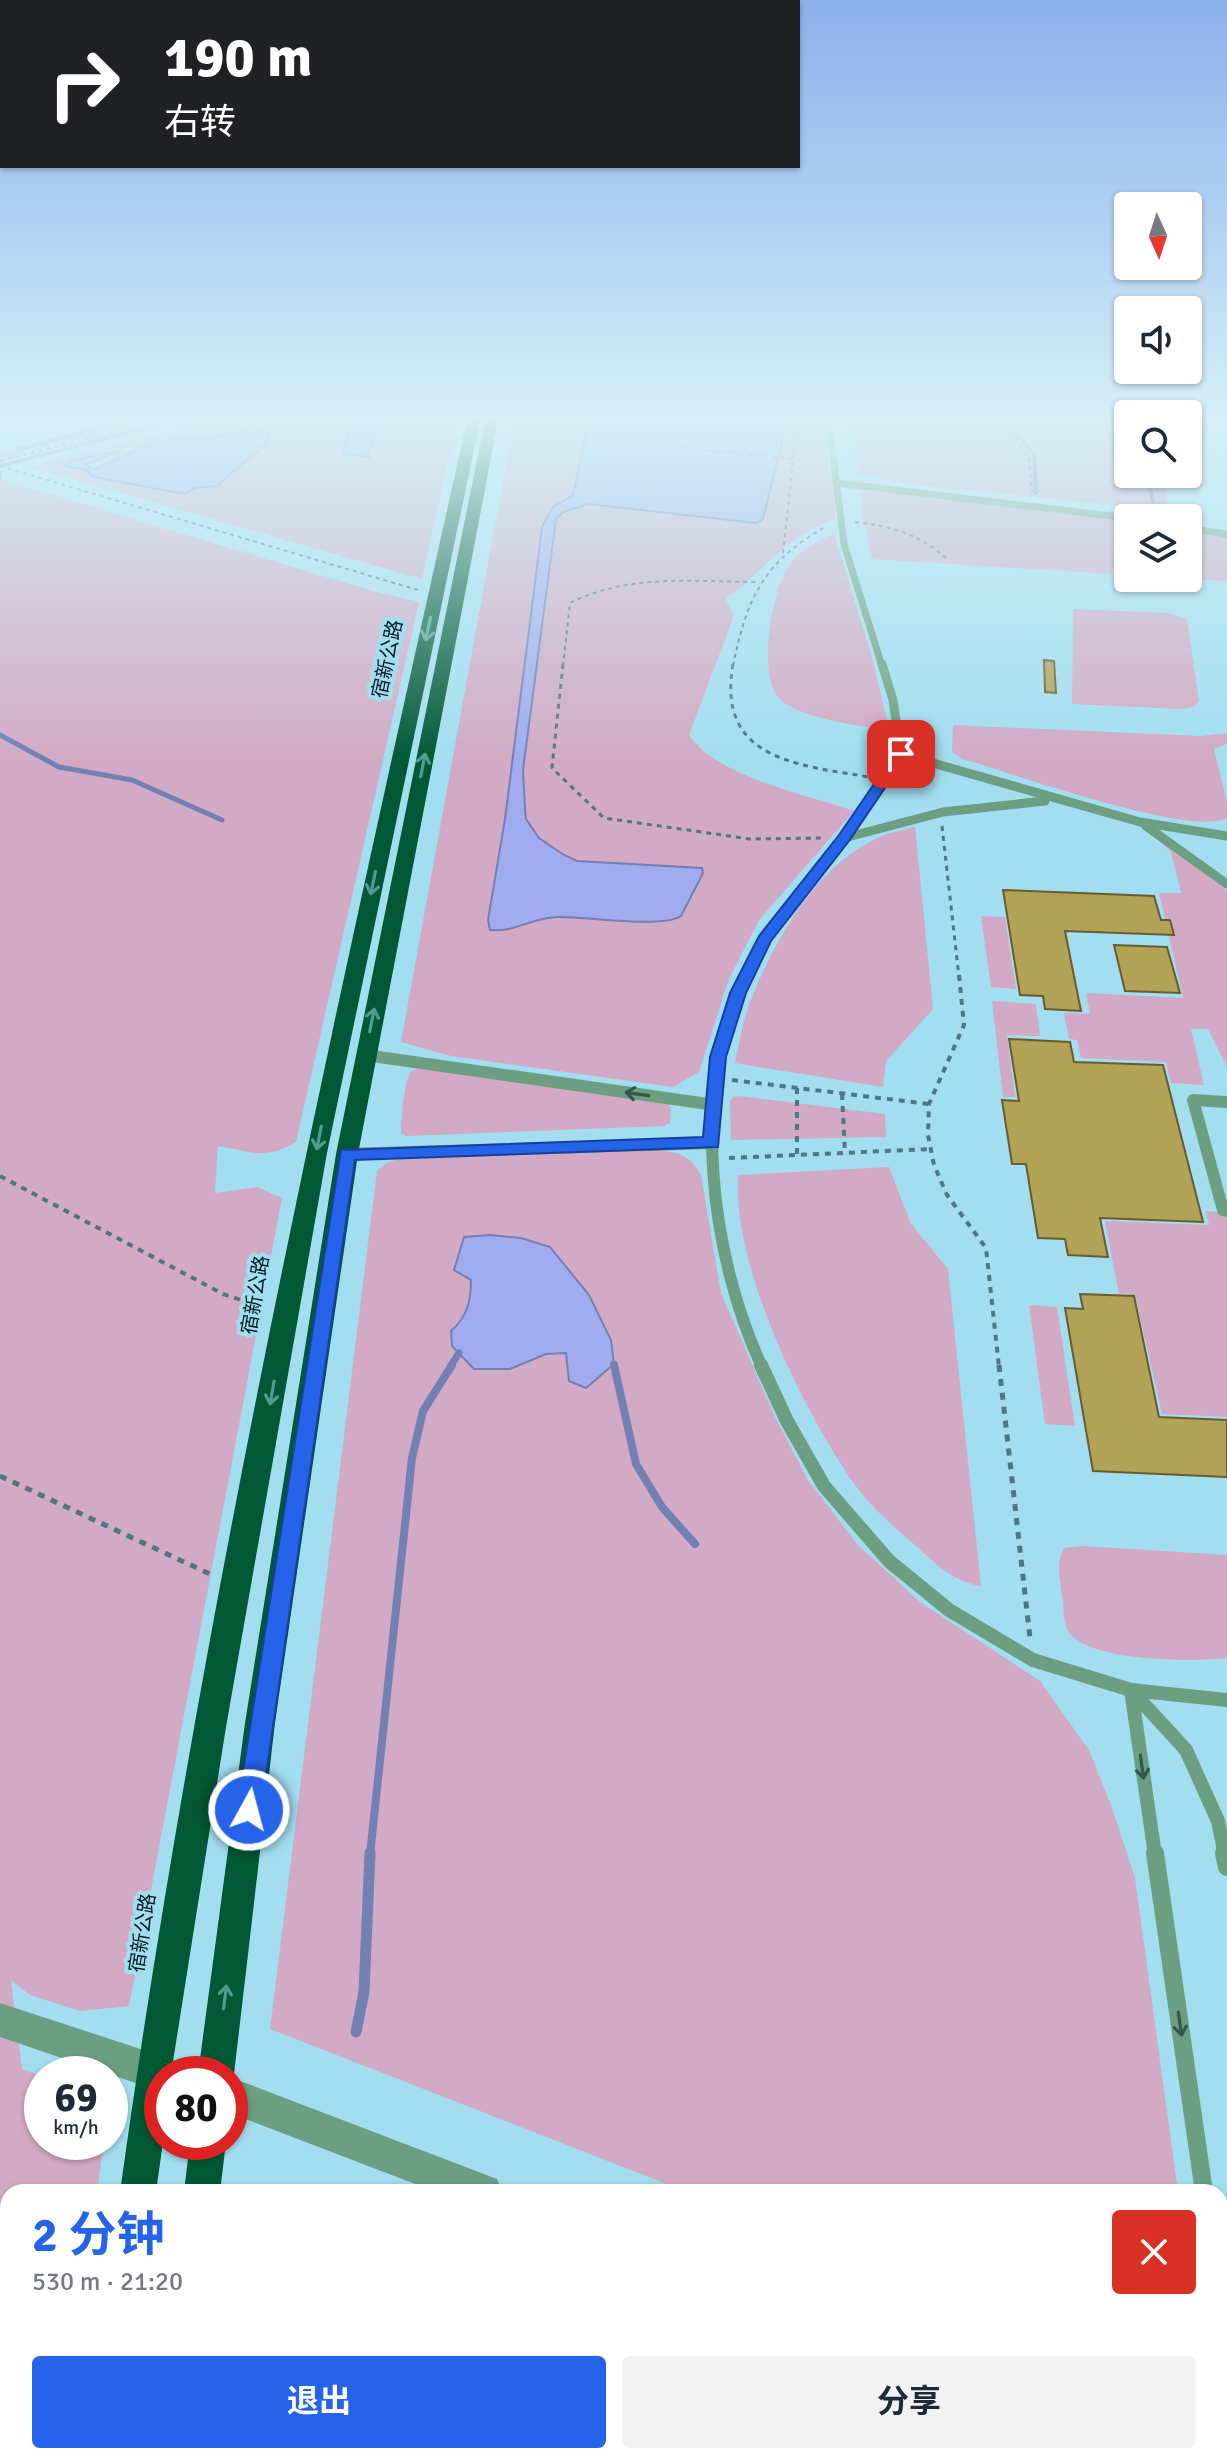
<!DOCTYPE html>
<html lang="zh">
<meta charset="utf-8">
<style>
body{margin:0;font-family:Signika,"Noto Sans SC",sans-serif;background:#f2f2f3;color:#1f2937;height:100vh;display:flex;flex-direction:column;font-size:30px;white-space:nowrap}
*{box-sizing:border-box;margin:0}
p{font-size:26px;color:#747a83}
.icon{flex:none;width:44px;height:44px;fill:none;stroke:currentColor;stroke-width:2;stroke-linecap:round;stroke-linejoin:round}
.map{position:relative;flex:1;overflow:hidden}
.sheet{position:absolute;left:0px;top:2184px;width:1228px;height:280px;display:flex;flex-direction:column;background:#fff;border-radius:24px 24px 0 0;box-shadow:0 2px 6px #0004}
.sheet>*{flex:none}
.hud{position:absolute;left:0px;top:0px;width:800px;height:168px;box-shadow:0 2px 6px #0004;background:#202124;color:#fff;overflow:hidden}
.needle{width:52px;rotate:177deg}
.buttons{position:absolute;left:1114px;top:192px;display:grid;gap:16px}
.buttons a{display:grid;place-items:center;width:88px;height:88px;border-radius:8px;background:#fff;box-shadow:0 2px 6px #0004;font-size:40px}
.speed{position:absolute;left:24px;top:2056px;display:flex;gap:16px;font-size:40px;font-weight:700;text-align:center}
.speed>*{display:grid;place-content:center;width:104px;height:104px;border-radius:50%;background:#fff;box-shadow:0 2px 6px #0004;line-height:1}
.speed small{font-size:20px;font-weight:400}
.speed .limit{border:12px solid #d22;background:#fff;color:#111}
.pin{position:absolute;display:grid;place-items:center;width:68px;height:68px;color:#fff;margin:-34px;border-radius:16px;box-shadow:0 4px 12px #0006}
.me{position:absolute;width:88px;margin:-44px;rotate:7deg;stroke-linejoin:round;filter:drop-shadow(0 0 6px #0008)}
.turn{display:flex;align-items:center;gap:28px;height:168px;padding:0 32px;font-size:36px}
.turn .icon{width:104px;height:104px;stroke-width:2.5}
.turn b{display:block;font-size:56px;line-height:68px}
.round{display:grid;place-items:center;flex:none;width:84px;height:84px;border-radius:8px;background:#f2f2f3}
.head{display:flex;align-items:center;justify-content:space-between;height:136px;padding:0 32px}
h1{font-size:48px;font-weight:700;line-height:60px;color:#2563eb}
.button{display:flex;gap:16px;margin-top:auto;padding:16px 32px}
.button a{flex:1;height:92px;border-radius:8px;background:#2563eb;color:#fff;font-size:32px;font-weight:700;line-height:92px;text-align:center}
.button a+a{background:#f2f2f3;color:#1f2937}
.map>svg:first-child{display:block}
</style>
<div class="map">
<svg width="1227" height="2464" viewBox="0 0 1227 2464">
<rect width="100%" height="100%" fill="#a2def0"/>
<g fill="#d2aac5">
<path d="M134,416h32l-166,43v-5z"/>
<path d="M227,416h231l-36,163 -391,-112z"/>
<path d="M515,416h308l13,102c-40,16 -61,37 -91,66 -6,6 -14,8 -19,15l7,15 -1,7 -43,114c28,42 118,60 165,76l-95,109 -30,59 -30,93 -26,15 -222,-31 -50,-14z"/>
<path d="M850,416h278v58h33l8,37 -260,-27 -51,-10z"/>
<path d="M0,479l373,112 46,11 -123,540c-31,19 -46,9 -78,4l-3,47 42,-6 25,11 -153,808 -49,5 -50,-16 -19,-15 11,89 20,7v66h62l-7,50h-89v222l-8,-1z"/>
<path d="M881,491l247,29v55l-256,-16 -10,-46v-21z"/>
<path d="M1188,530l39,7v44l-55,-3h16z"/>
<path d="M834,533l38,125 17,71c-27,-2 -95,-11 -112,-33 -19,-25 -5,-106 12,-131 8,-14 32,-24 45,-32z"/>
<path d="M1073,609l95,4 19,6 12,82 -5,6 -14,2 -108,-5z"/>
<path d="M953,725l248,11 26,-3v11l-13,5 13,53v16c-35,20 -218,-46 -264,-59l-11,-7z"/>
<path d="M915,826l18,183 -47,52 -3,26 -148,-24c5,-22 8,-46 17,-66 24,-59 66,-134 128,-160 11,-5 24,-7 35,-11z"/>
<path d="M1162,843l19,10 46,38v176l-19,-38h-17l13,56 -33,-2 -5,-21 -85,-4 -4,-18 -8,-1 -5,-26 26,1 -4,-21 97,5 -24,-105h22l-10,-41z"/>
<path d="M981,916l24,1 11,72 -25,-2z"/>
<path d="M992,1001l44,3 4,32 -33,-1 8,62h-12z"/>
<path d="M424,1068l242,34 5,5 -1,16 -6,3 -258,10 -5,-3c0,-11 3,-54 10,-61 3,-3 8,-3 13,-4z"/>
<path d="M739,1096l146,18 1,23 -155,3 -1,-39 3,-4z"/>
<path d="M655,1150c22,2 35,4 46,25l20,118 54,124 33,63 49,64 63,58 120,79 49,69 23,58 23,70 43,314h-491l-417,-163 107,-858 10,-8 13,-5z"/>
<path d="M889,1167l22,57 37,45 33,317c-28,-4 -45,-22 -65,-40 -21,-18 -45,-39 -61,-61 -52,-74 -123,-219 -117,-310z"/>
<path d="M1206,1211l21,2v204l-65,-3 -27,-119 -16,-1 -14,-73 104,4z"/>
<path d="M1029,1305l28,2 18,119 -30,-2z"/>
<path d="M1083,1546l144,9v103c-33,4 -140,4 -159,-27 -5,-8 -4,-25 -6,-36 -2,-18 -6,-31 2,-47z"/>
</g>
<g fill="#a1abef" stroke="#7280b2" stroke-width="2">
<path d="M354,416h27l-8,30 -5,6 2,5 -27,-3 -1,-3c8,-11 3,-24 12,-35z"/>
<path d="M590,416l198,2 -25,101 -7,4 -168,-19 -25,8 -7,7 -33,251 2,38 1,11 13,19 25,17 13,6 125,7 1,5 -22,43c-20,13 -97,0 -124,1 -23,0 -43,16 -67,13l-2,-10 17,-101 37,-292 10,-19 21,-13z"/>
<path d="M250,427l18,5v10c-16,17 -34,26 -50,44l-23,2 -10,6 -91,-17 -8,-7 -21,-4 9,-6 46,-9 -33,13 2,4 6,1 59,-27 83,-8z"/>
<path d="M490,1235l31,3 29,9 39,48 22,45 3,24 -28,24 -17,-7 -3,-28 -20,1 -36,15h-36l-22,-23 -1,-15c16,-14 20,-29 20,-51l-17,-10 10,-33z"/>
<path d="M292,2456h219l-5,8h-219z"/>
</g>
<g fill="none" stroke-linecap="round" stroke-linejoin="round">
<g stroke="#7280b2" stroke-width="4">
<path d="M1000,416l34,38 2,39"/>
<path d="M17,450l127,-34"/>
<path d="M0,466l190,-50"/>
<path d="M0,473v4"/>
<path d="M1146,474l7,27"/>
</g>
<path stroke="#7280b2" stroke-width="5" d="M0,735l59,32 73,13 90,40"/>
<g stroke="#7280b2" stroke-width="7">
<path d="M614,1364l1,3"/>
<path d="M450,1367l9,-14"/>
</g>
<g stroke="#7280b2" stroke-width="8">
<path d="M614,1365l22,99 26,43 33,37"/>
<path d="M370,1855l42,-397 11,-47 29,-46"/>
</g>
<path stroke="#7280b2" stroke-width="11" d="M356,2032l8,-40 6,-139"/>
</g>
<g fill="#b1a256" stroke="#665c2e" stroke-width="2">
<path d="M1105,416h12l4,22 -12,-1z"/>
<path d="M1044,660l10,1 2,32 -11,-1z"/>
<path d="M1003,890l151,6 7,24h9l4,15 -109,-4 16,80 -36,-2 -2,-13 -23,-1z"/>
<path d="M1114,945l53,2 13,46 -55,-2z"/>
<path d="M1009,1039l61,3 4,20 89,3 40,157 -103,-4 8,39 -40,-2 -3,-16 -27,-1 -12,-74h-14l-10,-64 17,1z"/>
<path d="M1080,1294l54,2 25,121 68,3v57l-134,-6 -28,-163 18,1z"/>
</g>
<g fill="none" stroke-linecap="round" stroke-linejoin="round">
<g stroke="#4e7783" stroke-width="2" stroke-dasharray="4 4" stroke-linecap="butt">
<path d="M993,416l36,40 3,36"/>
<path d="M685,448l108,11"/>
<path d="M0,461l174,-45"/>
<path d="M0,466l418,124"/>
<path d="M855,522c35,4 65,12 92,37"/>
<path d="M783,553l15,-137"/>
<path d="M563,666l7,-63c60,-30 124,-21 189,-21"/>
<path d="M733,666c14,-69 31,-105 94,-140"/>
</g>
<g stroke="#4e7783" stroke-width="3" stroke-dasharray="5 5" stroke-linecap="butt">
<path d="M563,664l-11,104 52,50 146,21 75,-1"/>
<path d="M733,664c-17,96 65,101 136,113"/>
<path d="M942,826l17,151"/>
</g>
<g stroke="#4e7783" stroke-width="4" stroke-dasharray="6 6" stroke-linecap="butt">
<path d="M959,975l5,50 -35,79 -1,31 6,30 13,30 39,53 13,119"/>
<path d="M732,1080l197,24"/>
<path d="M797,1088v67"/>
<path d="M842,1094l3,59"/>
<path d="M729,1158l202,-9"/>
<path d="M0,1176l223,118 42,14"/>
</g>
<g stroke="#4e7783" stroke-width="5" stroke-dasharray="7 7" stroke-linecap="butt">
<path d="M999,1365l31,273"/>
<path d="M0,1476l212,99"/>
</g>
<g stroke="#6c9f81" stroke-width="7">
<path d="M828,416l16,128 38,122"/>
<path d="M836,483l292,35"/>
<path d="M1188,528l39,6"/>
</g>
<g stroke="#6c9f81" stroke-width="9">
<path d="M901,754l239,68 87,14"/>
<path d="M1146,826l81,58"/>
<path d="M844,838l99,-26 102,-11"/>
<path d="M746,977l19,-37 79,-102 57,-84 -8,-54 -11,-36"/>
</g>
<g stroke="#6c9f81" stroke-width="12">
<path d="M747,975c-58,115 -37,279 15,392"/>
<path d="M365,1055l350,50"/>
<path d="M1227,1102l-34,-2 30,110 4,1"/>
<path d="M347,1154l364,-11"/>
</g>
<g stroke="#6c9f81" stroke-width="14">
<path d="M761,1365l26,56 37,65 65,75 60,49 84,50 98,30 96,10"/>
<path d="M1131,1690l24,165"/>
<path d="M1131,1690l55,60 32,71 7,34"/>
</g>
<g stroke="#6c9f81" stroke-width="18">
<path d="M1155,1853l49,339"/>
<path d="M1224,1853l3,14"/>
<path d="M1220,2303l7,49"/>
</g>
<g fill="#6c9f81" fill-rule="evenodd">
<path d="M0,2003l162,53 12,6 6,12h-18v18l-162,-55z"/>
<path d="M230,2077l267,102 5,13h-66l-206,-79z"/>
<path d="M1155,2456h58l3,8h-58z"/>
</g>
<g fill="#005834" fill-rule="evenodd">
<path d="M468,416h13l-154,737 -101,574 -55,347h-9l1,68 -7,50h-36c83,-598 217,-1187 348,-1776z"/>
<path d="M486,416h13l-141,738 -83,569 -41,351 -4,9v-9h-32l47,-351 91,-569z"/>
<path d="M190,2142h36l-6,50h-36z"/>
<path d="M83,2456h40l-1,8h-40z"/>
<path d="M152,2456h40l-1,8h-40z"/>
</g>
</g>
<defs><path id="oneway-shaft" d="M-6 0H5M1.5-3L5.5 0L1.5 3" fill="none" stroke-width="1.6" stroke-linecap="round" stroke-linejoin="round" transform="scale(2)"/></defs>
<g stroke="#519b92">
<use href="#oneway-shaft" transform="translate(428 629) rotate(102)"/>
<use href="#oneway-shaft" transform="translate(423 765) rotate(-79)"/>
<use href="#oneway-shaft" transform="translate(373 883) rotate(102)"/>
<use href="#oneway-shaft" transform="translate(372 1020) rotate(-79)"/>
<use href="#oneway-shaft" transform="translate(319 1138) rotate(101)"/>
<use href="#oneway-shaft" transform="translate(272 1393) rotate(100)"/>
<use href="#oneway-shaft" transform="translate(225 1997) rotate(-83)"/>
</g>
<g stroke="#33574d">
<use href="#oneway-shaft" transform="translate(637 1094) rotate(-172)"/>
<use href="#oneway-shaft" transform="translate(1142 1767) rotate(82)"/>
<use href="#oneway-shaft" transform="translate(1180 2024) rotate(82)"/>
</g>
<linearGradient id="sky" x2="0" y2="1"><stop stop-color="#8bb0eb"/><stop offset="0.55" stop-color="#d5f0f8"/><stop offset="1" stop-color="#d5f0f8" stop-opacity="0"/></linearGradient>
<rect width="1227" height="761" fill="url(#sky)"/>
<path fill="#2563eb" stroke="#184099" stroke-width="2" d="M901,750l7,4 -59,87 -78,100 -25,52 -20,64 -8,90 -363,13 -94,650 -3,9 -9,3 -8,-3 -4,-9 104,-660 362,-13 7,-80 20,-64 29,-57 80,-101 57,-83z"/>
<g text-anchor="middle" stroke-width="8" stroke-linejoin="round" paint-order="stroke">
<g font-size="20" fill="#041c23" stroke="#a2def0">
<text transform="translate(387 659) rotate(-78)" y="7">宿新公路</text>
<text transform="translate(255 1295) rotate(-80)" y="7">宿新公路</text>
<text transform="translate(142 1933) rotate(-81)" y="7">宿新公路</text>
</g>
</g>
</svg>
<div class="buttons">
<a><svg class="needle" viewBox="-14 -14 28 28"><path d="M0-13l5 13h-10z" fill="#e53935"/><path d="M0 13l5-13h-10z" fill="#747a83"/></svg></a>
<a><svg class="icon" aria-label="sound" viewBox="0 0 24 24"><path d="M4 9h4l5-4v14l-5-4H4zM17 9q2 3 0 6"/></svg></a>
<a><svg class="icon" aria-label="search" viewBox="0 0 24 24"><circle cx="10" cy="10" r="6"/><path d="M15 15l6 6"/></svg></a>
<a><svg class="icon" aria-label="layers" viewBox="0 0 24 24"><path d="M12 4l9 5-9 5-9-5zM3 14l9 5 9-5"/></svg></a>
</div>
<div class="speed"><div>69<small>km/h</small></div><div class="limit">80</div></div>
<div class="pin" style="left:901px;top:754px;background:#d93025"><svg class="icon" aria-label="arrive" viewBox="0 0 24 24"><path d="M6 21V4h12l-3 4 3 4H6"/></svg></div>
<svg class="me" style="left:249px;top:1810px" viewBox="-20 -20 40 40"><circle r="17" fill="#2563eb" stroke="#fff" stroke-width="3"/><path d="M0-11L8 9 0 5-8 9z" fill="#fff"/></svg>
<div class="hud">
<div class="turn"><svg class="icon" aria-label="right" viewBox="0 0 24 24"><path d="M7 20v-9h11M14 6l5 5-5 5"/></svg><div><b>190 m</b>右转</div></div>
</div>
<section class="sheet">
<div class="head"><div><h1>2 分钟</h1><p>530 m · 21:20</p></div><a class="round" style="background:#d93025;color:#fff"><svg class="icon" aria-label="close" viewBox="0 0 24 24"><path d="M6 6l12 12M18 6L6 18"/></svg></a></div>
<div class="button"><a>退出</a><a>分享</a></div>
</section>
</div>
